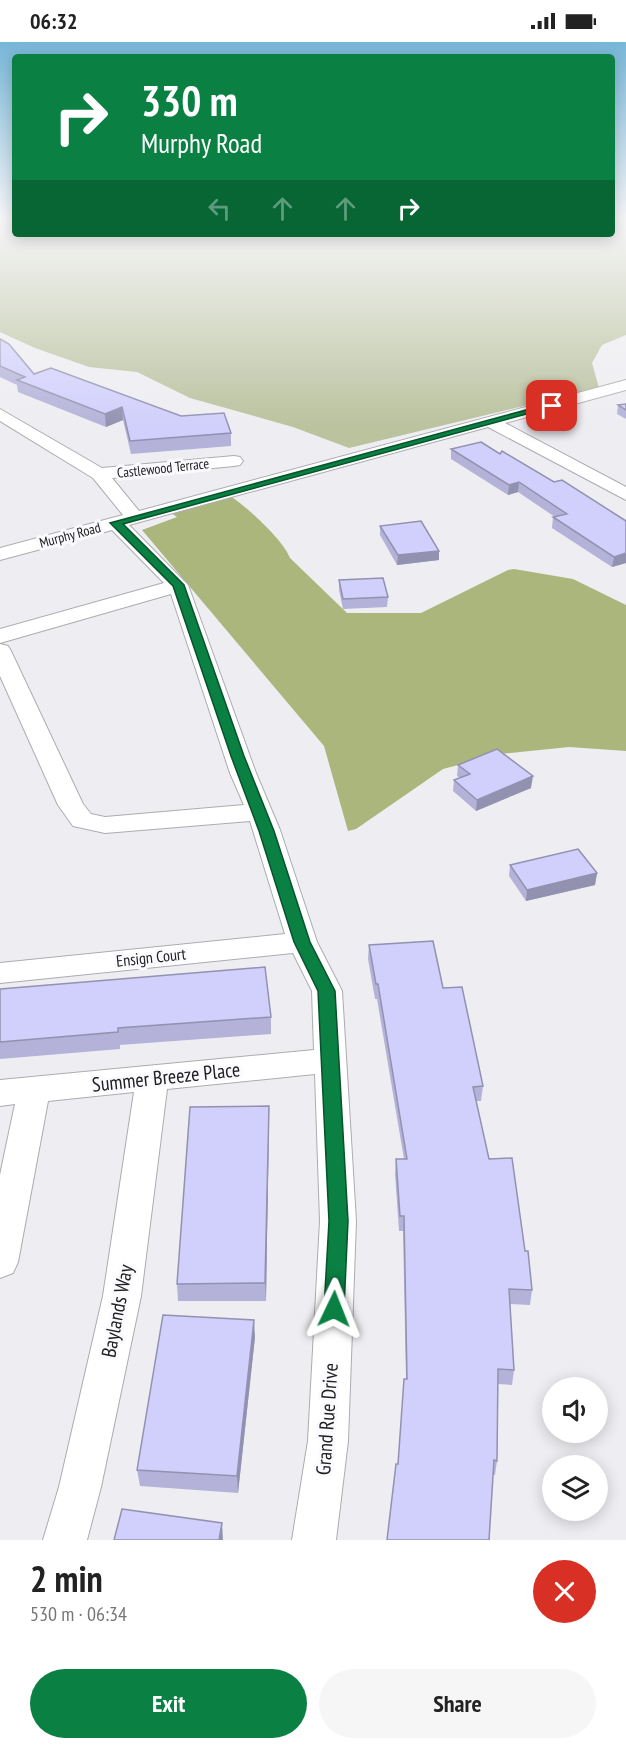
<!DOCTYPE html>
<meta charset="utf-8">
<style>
body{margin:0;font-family:"PT Sans Narrow",sans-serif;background:#f6f6f6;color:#222;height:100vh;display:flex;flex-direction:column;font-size:22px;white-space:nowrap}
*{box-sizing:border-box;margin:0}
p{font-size:20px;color:#767676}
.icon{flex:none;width:33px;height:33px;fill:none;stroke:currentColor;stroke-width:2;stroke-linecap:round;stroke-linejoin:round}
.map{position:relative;height:1498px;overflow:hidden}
.sheet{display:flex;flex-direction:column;background:#fff;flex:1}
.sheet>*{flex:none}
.top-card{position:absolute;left:12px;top:12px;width:603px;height:183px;border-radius:6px;box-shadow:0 3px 15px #0003;background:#0b8043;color:#fff;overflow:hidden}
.tools{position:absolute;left:542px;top:1335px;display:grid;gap:12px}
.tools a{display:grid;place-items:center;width:66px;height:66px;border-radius:50%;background:#fff;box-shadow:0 3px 15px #0003;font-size:30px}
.pin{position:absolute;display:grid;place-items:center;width:51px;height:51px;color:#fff;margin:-26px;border-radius:12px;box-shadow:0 3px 9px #0006}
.me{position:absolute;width:66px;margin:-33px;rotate:2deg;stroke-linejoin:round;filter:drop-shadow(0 0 4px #0008)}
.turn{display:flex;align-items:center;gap:21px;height:126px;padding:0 30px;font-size:27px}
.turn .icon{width:78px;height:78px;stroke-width:2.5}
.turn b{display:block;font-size:42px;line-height:51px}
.lanes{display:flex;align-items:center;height:57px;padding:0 30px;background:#0003;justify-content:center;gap:30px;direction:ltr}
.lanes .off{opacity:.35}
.round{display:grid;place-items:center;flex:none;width:63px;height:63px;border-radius:32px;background:#f6f6f6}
.summary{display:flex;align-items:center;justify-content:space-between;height:102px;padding:0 30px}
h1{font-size:36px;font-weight:700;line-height:45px}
.primary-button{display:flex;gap:12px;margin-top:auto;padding:12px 30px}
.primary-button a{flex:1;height:69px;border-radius:36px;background:#0b8043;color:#fff;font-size:24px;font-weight:700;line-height:69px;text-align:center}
.primary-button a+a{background:#f6f6f6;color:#222}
.status{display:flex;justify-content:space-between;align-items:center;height:42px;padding:0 30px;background:#fff;direction:ltr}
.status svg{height:16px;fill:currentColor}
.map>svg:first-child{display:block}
</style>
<div class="status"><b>06:32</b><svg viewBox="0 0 49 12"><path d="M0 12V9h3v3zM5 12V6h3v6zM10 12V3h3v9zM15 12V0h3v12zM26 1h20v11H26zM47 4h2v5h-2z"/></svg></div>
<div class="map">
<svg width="626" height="1498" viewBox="0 0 626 1498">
<rect width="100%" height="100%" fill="#eeeef2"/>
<path fill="#bac29e" d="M0,177h15v15h597v-15h14v116l-24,10 -10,18 7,25 -250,60 -56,-21 -103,-29 -53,-26 -48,-5 -54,-19 -35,-16z"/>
<path fill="#abb67d" d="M232,455c17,12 51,43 58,61l57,55h74l87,-43 6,-1 59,10 53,26v146l-57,-4 -69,7 -57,15 -87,60 -8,2 -24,-85 -182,-216 35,-13 -6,-4z"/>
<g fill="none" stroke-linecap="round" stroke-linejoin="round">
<g stroke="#acacb0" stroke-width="2">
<path id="minor" d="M626,338v10l-121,33 121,64v13l-138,-73 -359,98 59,60 68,188 24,57 37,112 25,49 14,230 -8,220 -12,99h-44l16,-99 12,-220 -5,-147 -148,15 -26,207 -40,191 -14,53h-44l16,-53 44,-191 31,-204 -86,9 -30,161 -5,11 -13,5v-103l15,-71 -15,2v-26l314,-30 -2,-59 -19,-38 -293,30v-20l285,-29 -35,-113 -145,12 -32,-7 -15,-21 -58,-129v-32l8,2 3,5 72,153 8,10 14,3 139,-12 -14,-32 -59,-179 -171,49v-14l164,-46 -52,-53 -112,30v-12l123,-33 -30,-37 -93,-57v-12l102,59 132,-12 6,1 3,4 -3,4 -6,1 -122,12 27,33z"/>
</g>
<use href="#minor" fill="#fff" fill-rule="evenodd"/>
</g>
<g fill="#b4b2d9">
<path d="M0,297l34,35 147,42 50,17v13l-100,8 -8,-34 -17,7 -88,-35 -1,-7 -17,-8z"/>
<path d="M626,362v15l-9,-5 1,-9z"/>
<path d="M451,407l49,5 126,67v42l-14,4 -60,-39 1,-11h2l-37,-25 -10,3 -57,-36z"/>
<path d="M380,484l59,25v9l-42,5 -17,-30z"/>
<path d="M339,538l49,17 -1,10 -44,2 -4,-19z"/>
<path d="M458,723l73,23 -55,23 -23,-20 1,-11 6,-2 -3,-2z"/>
<path d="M510,823l87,8 -2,12 -69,16 -17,-25z"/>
<path d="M369,903l74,43 40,98 -2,15h-5l13,58 36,92 7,39 -2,15 -20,-1 4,66 -2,15 -14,-1 -1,77 -2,14 -97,-11 8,-85 -3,-148h-4l-4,-57 1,-15h8l-27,-160h-2l-7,-40z"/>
<path d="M0,947l271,28v17l-151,11v4l-120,10z"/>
<path d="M269,1064l-3,195h-88l-1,-17z"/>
<path d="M255,1295l-17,156 -98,-7 -3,-16z"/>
</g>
<g fill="#9291b0">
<path d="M122,365l1,13 -17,7 -1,-13z"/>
<path d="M519,440l-1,10 -10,3 1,-10z"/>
<path d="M439,509v9l-42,5 1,-10z"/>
<path d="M626,511v10l-14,4 2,-10z"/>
<path d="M533,734l-2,12 -55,23 1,-11z"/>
<path d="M597,831l-2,12 -69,16 1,-11z"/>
<path d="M269,1064v18l-3,177 -1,-18z"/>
<path d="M254,1278l1,17 -17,156 -1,-17z"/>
<path d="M222,1481l1,17h-4z"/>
</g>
<g fill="#d1cffc" stroke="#9291b0" stroke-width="1.5">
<path d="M0,297l9,5 25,30 17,-6 130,48 43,-3 7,20 -101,8 -8,-34 -17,7 -88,-34 8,-3 -25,-11z"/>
<path d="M626,362v6l-8,-5z"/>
<path d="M481,400l19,12 2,-3 52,31 8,-2 64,41v32l-12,4 -61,-40 14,-3 -48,-32 -10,3 -58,-36z"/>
<path d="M421,479l18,30 -41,4 -18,-29z"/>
<path d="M383,536l5,19 -45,2 -4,-19z"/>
<path d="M497,707l36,27 -56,24 -23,-20 16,-6 -12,-9z"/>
<path d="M578,807l19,24 -70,17 -17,-25z"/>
<path d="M433,899l10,47 19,-1 21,99 -10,1 16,72 23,-1 13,93h3l4,39 -23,-1 5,81 -16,-1 -1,92 -3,-1 -5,80h-102l9,-76h2l6,-85h3l-3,-163h-4l-4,-57h11l-29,-175h-2l-7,-39z"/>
<path d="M265,925l6,50 -153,11v4l-118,10v-53z"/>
<path d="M269,1064l-4,177 -88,1 13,-177z"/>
<path d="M163,1273l91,5 -17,156 -100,-6z"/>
<path d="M122,1467l100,14 -3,17h-105z"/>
</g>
<linearGradient id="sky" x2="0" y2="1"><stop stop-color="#77b7d8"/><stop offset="0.46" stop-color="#f7f7f9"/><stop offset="1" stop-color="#f7f7f9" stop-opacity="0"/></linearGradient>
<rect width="626" height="386" fill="url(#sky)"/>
<path fill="#0b8043" stroke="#07532c" stroke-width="1.5" d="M548,362l8,2 -433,118 61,61 60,171 30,75 36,111 25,49 13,230 -4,88 -3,6 -7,3 -7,-3 -3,-6 5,-88 -11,-230 -24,-49 -35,-111 -28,-75 -58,-170 -63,-63z"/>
<g text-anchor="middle" stroke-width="6" stroke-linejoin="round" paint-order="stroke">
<g font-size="14" fill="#202021" stroke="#fbfbff">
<text transform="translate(163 426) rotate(-6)" y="5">Castlewood Terrace</text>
<text transform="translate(70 493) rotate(-15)" y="5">Murphy Road</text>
</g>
<g font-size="16" fill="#202021" stroke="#fbfbff">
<text transform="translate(151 915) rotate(-6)" y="6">Ensign Court</text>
</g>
<g font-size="20" fill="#202021" stroke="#fbfbff">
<text transform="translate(166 1035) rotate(-6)" y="7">Summer Breeze Place</text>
<text transform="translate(117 1269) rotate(-79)" y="7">Baylands Way</text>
<text transform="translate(327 1377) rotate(-86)" y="7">Grand Rue Drive</text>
</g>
</g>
</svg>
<div class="tools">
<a><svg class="icon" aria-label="sound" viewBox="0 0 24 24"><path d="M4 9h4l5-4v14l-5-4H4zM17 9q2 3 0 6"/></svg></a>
<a><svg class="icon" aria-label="layers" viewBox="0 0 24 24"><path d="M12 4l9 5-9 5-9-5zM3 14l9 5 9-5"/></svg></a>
</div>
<div class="pin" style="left:552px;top:364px;background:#d93025"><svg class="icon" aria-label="arrive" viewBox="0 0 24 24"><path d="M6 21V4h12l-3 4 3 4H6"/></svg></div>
<svg class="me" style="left:334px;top:1267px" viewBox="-20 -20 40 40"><path d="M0-17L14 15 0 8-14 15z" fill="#0b8043" stroke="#fff" stroke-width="4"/></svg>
<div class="top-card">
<div class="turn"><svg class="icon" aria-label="right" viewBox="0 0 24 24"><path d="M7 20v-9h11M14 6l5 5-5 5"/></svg><div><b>330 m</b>Murphy Road</div></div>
<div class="lanes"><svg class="icon off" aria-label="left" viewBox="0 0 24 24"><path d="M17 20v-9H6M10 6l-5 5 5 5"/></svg><svg class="icon off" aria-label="ahead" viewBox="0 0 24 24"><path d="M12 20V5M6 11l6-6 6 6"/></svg><svg class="icon off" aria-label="ahead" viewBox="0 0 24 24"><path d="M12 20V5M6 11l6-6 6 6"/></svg><svg class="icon" aria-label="right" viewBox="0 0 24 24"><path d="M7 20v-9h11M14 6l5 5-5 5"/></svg></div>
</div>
</div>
<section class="sheet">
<div class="summary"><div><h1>2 min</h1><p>530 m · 06:34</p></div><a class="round" style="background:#d93025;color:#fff"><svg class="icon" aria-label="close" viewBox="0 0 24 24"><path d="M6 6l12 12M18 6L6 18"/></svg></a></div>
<div class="primary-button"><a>Exit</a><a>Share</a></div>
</section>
